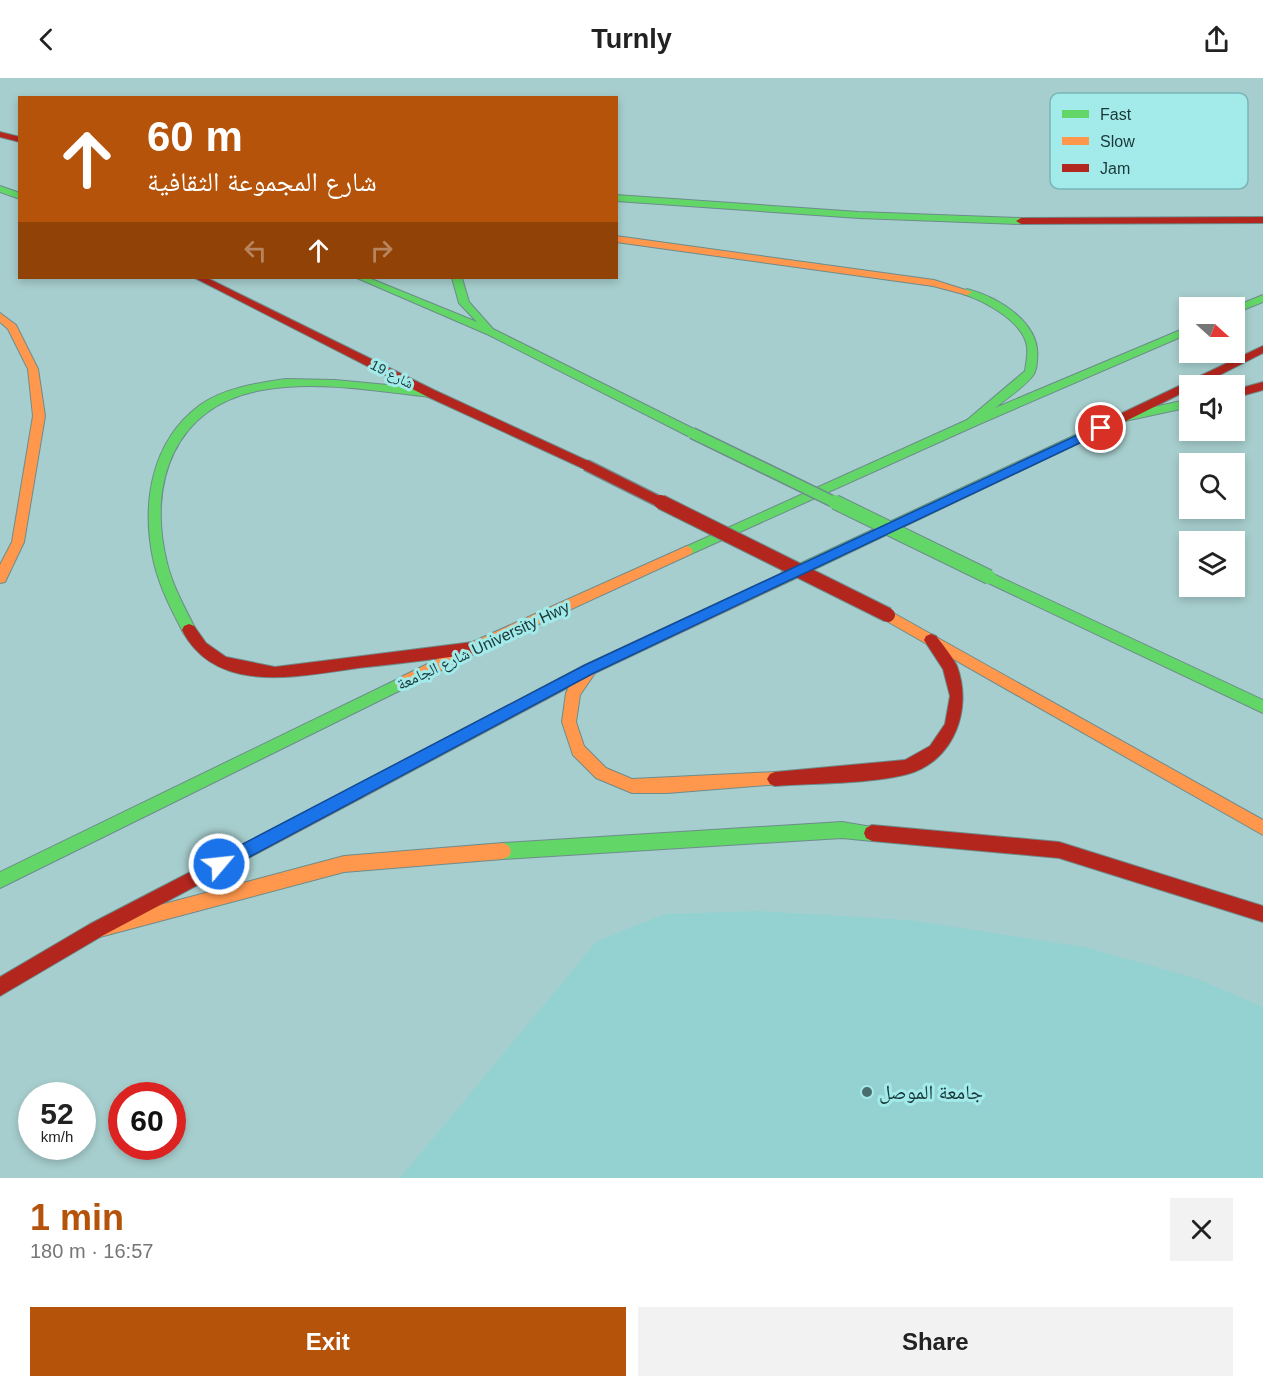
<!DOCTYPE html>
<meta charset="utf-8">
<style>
body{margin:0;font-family:Arial,"Noto Naskh Arabic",sans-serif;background:#f2f2f2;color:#222;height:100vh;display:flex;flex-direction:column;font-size:22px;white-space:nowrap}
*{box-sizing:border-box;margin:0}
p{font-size:20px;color:#767676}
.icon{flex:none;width:33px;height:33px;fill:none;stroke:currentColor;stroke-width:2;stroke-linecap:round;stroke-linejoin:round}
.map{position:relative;height:1100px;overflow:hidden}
.panel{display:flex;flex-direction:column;background:#fff;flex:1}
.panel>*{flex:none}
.banner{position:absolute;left:18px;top:18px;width:600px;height:183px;border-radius:0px;box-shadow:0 3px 9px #0003;background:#b45309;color:#fff;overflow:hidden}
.needle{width:39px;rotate:111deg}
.tools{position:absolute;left:1179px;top:219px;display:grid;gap:12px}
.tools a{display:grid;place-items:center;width:66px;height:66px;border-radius:0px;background:#fff;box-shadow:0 3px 9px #0003;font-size:30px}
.speed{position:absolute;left:18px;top:1004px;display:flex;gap:12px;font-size:30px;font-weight:700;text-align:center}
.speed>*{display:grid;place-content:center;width:78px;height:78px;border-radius:50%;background:#fff;box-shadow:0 3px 9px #0003;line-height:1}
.speed small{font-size:15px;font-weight:400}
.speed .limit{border:9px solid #d22;background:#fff;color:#111}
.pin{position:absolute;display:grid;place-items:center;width:51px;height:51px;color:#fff;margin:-26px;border:3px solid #fff;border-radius:50%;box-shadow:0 2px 6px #0007}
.me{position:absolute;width:66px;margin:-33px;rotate:62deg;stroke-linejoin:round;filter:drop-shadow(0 0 4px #0008)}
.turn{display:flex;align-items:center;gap:21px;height:126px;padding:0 30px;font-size:27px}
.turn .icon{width:78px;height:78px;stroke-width:2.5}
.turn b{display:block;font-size:42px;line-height:51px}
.lanes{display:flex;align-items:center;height:57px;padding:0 30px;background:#0003;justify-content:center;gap:30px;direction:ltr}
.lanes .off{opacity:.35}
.round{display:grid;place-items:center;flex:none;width:63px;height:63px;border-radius:0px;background:#f2f2f2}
.headline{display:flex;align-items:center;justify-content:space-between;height:102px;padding:0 30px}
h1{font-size:36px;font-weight:700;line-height:45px;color:#b45309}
.button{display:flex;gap:12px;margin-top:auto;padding:12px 30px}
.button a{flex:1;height:69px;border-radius:0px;background:#b45309;color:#fff;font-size:24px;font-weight:700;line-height:69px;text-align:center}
.button a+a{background:#f2f2f2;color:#222}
header{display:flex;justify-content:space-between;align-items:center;height:78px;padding:0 30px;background:#fff;font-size:27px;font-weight:700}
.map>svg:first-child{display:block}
</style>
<header><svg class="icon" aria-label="back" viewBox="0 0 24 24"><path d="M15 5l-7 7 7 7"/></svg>Turnly<svg class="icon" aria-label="share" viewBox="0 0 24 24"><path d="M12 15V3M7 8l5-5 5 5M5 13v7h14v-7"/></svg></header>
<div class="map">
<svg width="1263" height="1100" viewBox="0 0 1263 1100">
<rect width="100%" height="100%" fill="#a7cece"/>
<path fill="#93d2d1" d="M758,833l151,9 175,27 111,31 68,29v171h-863l197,-237 68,-27z"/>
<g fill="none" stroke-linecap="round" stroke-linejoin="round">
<g stroke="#6d8c8c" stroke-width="2">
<g id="fast">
<path d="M0,108l20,7v6l-20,-7z"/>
<path d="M616,117l243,17 162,6 5,3 -5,3 -162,-6 -243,-17z"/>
<path d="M357,200h12l108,44 -18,-19 -7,-25h10l7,24 24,27 203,101 2,3 -6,4 -4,-1 -199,-101z"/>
<path d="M967,211c31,8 75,34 70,71 0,4 -1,10 -3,14 -7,11 -28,25 -39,34l195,-82v7l-215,93 -284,128h-8l-2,-3 2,-3 284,-128 58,-49c1,-8 3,-16 2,-24 -3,-25 -42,-46 -64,-53l-1,-2z"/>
<path d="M1263,217v7l-25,10 -4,1v-5h-3z"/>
<path d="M286,301l49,1 95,9 6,4 -6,4c-55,-6 -113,-17 -168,-7 -88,16 -115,93 -95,173 6,24 18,45 29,67l-2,4h-10c-12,-23 -24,-46 -30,-71 -13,-57 -4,-121 46,-158 24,-17 57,-22 86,-26z"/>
<path d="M1190,321v8l-65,14 -333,159h-10l-1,-4 1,-4 336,-157z"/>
<path d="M989,494l274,128v13l-279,-132 -1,-4z"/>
<path d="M402,599l5,2 2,4 -2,4 -407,201v-16z"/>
<path d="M842,744l36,6 2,5 -2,5 -6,3 -30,-3 -339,21 -6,-3 -2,-5 2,-5 6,-3z"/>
</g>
</g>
<g stroke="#6d8c8c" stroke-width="2">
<g id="slow">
<path d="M616,158l318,44 38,12 -5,3 -34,-9 -317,-44z"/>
<path d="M0,235l16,12 22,44 7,47 -21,126 -19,40 -5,1v-18l12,-23 21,-126 -5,-47 -20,-40 -8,-7z"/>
<path d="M687,468l4,2 2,3 -2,3 -213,98 -71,35 -5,2 -5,-2 -2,-4 2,-4 71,-35z"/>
<path d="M787,493l6,5 -1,4 -197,93 -15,22 -4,27 8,24 22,22 26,11 143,-7 5,2 3,5 -3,5 -113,9h-35l-36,-15 -23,-23 -11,-33 4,-29 3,-6 -206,110 -5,2 -5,-2 -3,-5 3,-5 232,-122z"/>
<path d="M888,532l375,210v15l-380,-216 -2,-4 2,-4z"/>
<path d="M503,765l6,3 2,5 -2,5 -6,3 -159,13 -248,66 -6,-2 -2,-6 2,-6 6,-2 248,-66z"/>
</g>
</g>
<g stroke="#6d8c8c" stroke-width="2">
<g id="jam">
<path d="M0,54l20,5v5l-20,-5z"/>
<path d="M1263,139v6l-242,1 -5,-3 5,-3z"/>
<path d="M195,200h12l227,112 156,72 2,3 -2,3h-8l-156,-72z"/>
<path d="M1263,268v7l-65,33h-8v3l-64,32h-8l-2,-3 2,-3z"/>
<path d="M1263,304v8l-29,8v-8z"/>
<path d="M189,546l5,2 12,17 20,14 49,10 198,-25 5,2 2,4 -2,4 -5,2c-38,5 -77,10 -115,14 -59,8 -142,28 -176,-38l2,-4z"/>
<path d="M931,556l5,2c7,9 16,20 21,30 16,43 -3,95 -49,108 -37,10 -94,9 -133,12l-5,-2 -3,-5 3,-5 5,-2 130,-12 25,-14 15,-22 5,-28 -7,-27 -19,-29 2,-4z"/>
<path d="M358,707l5,2 3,5 -3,5 -261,139 -102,60v-19l90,-53z"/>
<path d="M872,747l187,17 204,64v16l-204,-64 -187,-17 -6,-3 -2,-5 2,-5z"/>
</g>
</g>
<use href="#fast" fill="#63d668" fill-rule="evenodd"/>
<use href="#slow" fill="#ff974d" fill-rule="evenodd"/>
<use href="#jam" fill="#b3261e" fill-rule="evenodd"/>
<g stroke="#6d8c8c" stroke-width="13" stroke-linecap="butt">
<path id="fast-bridge-far1" d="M692,355l146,71"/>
</g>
<g stroke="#6d8c8c" stroke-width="16" stroke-linecap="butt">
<path id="fast-bridge" d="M835,424l154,75"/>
</g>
<g stroke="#6d8c8c" stroke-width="13" stroke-linecap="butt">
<path id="jam-bridge-far1" d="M586,387l78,39"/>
</g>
<g stroke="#6d8c8c" stroke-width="16" stroke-linecap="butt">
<path id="jam-bridge" d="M661,424l227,113"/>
</g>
<use href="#fast-bridge-far1" stroke="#63d668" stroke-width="10"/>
<use href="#fast-bridge" stroke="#63d668" stroke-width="14"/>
<use href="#jam-bridge-far1" stroke="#b3261e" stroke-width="10"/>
<use href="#jam-bridge" stroke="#b3261e" stroke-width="14"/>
</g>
<path fill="#1a73e8" stroke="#114b97" stroke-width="1.5" d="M1101,346l4,1v6l-511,242 -369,197 -6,2 -5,-2 -3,-6 3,-5 371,-194z"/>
<circle fill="#4b6c6c" stroke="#a3ebea" stroke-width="2" cx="867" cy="1014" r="6"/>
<g text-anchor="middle" stroke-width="6" stroke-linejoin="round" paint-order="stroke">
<g font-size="14" fill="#1a3838" stroke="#a3ebea">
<text transform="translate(392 296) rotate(27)" y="5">شارع 19</text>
</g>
<g font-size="16" fill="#1a3838" stroke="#a3ebea">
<text transform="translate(483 567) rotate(-25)" y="6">شارع الجامعة University Hwy</text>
</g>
<g font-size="20" fill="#1a3838" stroke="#a3ebea" text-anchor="start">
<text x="879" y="1021">جامعة الموصل</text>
</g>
</g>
<rect x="1050" y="15" width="198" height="96" rx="9" fill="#a3ebea" stroke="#7ab5b5" stroke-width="1.5"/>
<rect x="1062" y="32" width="27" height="8" fill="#63d668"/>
<rect x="1062" y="59" width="27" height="8" fill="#ff974d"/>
<rect x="1062" y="86" width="27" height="8" fill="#b3261e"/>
<g font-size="16" fill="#1a3838">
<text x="1100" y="42">Fast</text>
<text x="1100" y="69">Slow</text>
<text x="1100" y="96">Jam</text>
</g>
</svg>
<div class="tools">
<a><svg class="needle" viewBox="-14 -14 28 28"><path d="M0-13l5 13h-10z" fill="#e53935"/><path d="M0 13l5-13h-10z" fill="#767676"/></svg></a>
<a><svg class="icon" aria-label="sound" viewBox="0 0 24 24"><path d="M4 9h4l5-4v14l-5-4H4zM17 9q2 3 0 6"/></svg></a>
<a><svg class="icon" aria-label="search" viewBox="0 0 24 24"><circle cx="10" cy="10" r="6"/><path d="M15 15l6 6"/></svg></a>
<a><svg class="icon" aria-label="layers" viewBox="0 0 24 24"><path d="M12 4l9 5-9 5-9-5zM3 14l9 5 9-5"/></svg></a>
</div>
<div class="speed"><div>52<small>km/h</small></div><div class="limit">60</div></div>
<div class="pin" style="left:1101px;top:350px;background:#d93025"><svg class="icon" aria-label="arrive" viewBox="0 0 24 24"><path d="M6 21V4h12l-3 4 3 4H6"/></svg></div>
<svg class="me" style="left:219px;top:786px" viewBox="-20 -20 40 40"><circle r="17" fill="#1a73e8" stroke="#fff" stroke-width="3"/><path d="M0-11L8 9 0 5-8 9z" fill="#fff"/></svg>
<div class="banner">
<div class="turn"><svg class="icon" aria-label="ahead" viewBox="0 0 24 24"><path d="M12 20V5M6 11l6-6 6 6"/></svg><div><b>60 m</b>شارع المجموعة الثقافية</div></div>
<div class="lanes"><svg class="icon off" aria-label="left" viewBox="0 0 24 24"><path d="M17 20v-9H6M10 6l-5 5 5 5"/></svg><svg class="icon" aria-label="ahead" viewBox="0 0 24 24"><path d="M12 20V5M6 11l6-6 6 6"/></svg><svg class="icon off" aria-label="right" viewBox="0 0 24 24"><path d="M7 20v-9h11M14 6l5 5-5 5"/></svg></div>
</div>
</div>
<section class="panel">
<div class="headline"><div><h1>1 min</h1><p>180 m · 16:57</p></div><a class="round"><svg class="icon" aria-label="close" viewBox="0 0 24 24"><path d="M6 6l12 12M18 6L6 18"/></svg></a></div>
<div class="button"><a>Exit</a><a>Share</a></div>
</section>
